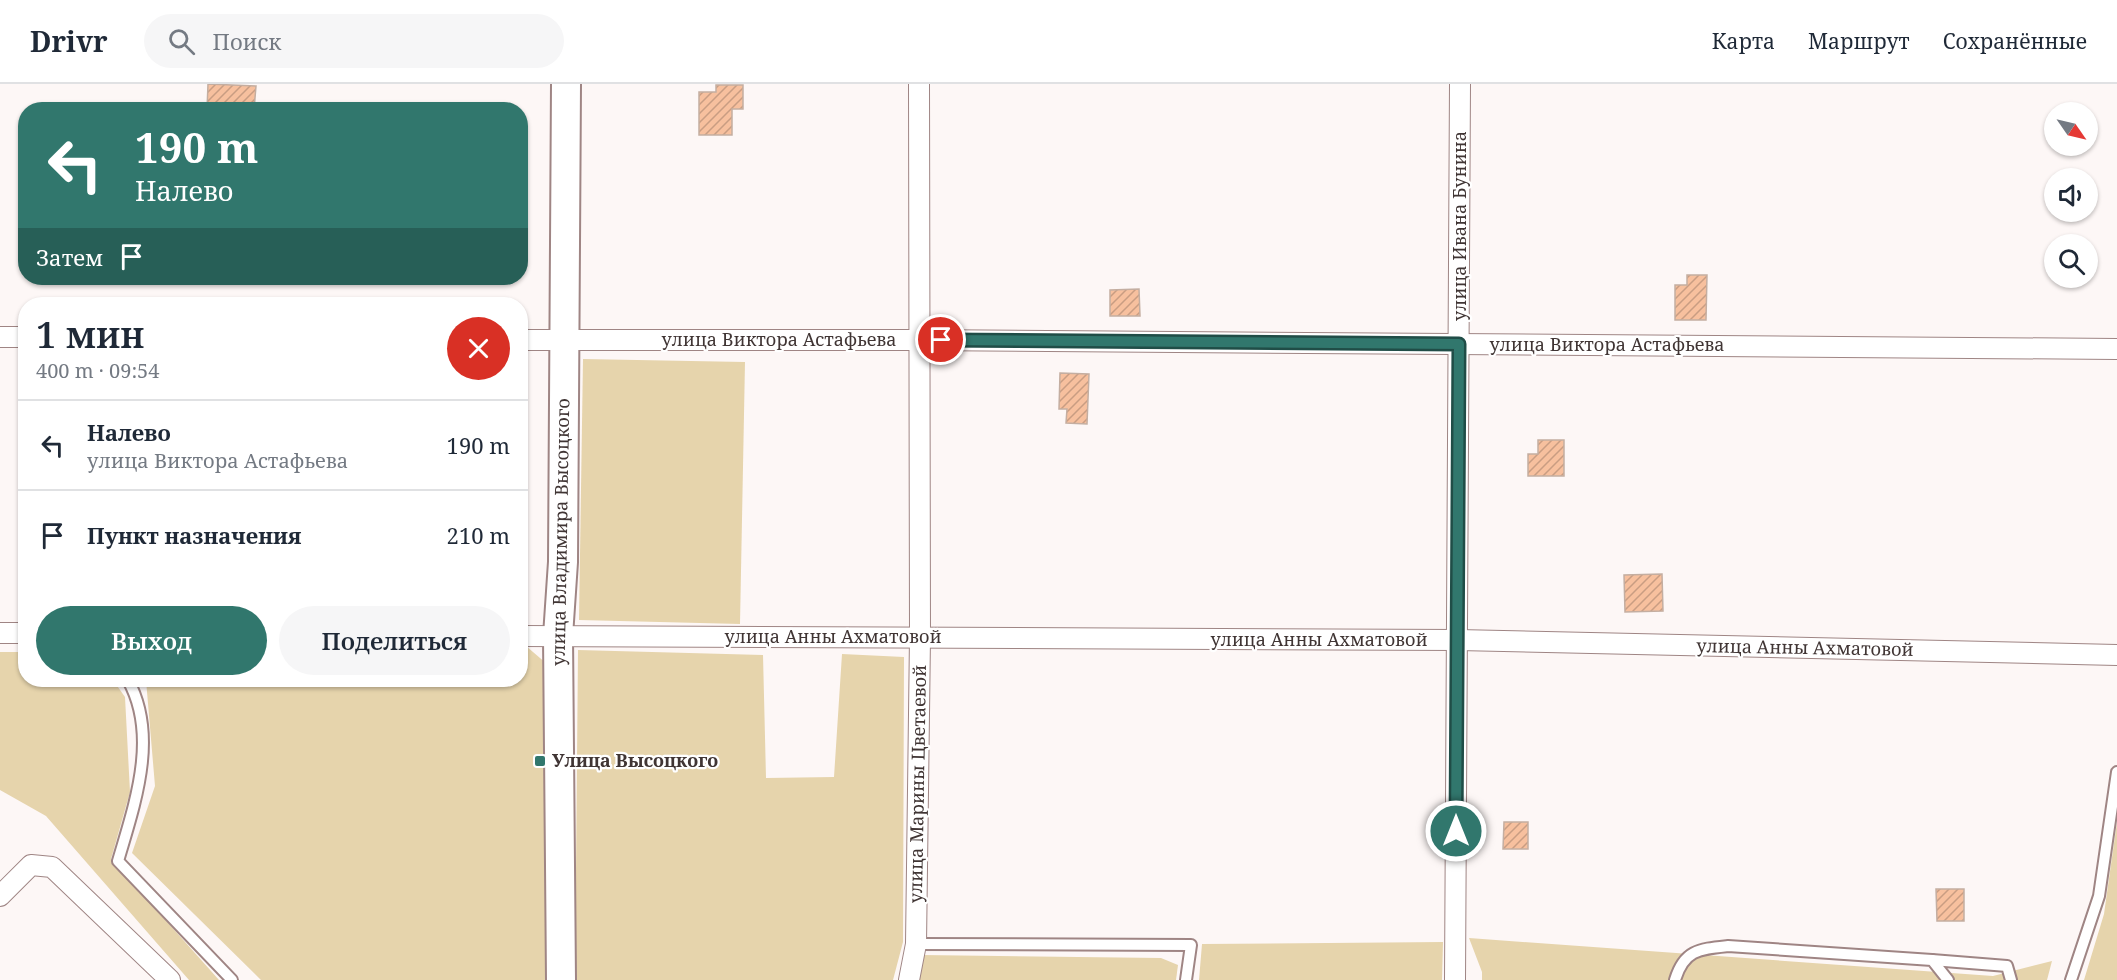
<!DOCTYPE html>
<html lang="ru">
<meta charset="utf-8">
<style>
body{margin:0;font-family:"Noto Serif",serif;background:#f6f6f7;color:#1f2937;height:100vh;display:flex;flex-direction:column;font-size:22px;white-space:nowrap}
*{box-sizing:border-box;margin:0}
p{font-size:20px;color:#747a83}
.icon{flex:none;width:33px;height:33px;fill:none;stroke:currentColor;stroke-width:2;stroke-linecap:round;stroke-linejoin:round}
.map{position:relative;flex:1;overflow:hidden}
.sheet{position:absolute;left:18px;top:213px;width:510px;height:390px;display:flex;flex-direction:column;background:#fff;border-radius:24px;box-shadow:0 2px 4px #0004}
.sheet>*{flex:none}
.hud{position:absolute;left:18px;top:18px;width:510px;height:183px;border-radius:24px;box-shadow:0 2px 4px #0004;background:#31776d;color:#fff;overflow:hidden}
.needle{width:39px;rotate:124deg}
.buttons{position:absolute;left:2044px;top:18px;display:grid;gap:12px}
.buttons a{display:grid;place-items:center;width:54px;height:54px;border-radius:50%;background:#fff;box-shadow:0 2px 4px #0004;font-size:30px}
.pin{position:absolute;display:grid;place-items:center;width:51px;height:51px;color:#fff;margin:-26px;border:3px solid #fff;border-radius:50%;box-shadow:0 2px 6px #0007}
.me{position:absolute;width:66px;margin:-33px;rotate:0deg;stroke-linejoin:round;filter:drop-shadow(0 0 4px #0008)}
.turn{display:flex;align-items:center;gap:21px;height:126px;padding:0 18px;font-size:27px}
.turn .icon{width:78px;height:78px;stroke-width:2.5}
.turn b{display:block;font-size:42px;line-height:51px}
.then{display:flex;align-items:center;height:57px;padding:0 18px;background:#0003;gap:12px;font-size:22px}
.round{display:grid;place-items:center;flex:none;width:63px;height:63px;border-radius:32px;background:#f6f6f7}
.headline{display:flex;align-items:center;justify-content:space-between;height:102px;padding:0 18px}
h1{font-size:36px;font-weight:600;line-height:45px}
.cta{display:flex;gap:12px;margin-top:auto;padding:12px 18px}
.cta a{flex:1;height:69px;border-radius:36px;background:#31776d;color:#fff;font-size:24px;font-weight:600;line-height:69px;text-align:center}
.cta a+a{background:#f6f6f7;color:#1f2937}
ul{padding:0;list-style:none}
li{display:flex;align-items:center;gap:18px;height:90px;padding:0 18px;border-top:2px solid #e0e1e3}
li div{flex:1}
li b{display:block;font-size:22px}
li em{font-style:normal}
header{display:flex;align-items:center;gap:36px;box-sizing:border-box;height:84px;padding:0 30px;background:#fff;border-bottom:2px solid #e0e1e3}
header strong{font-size:28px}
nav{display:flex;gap:33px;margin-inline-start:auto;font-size:21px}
.search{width:420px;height:54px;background:#f6f6f7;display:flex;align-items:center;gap:15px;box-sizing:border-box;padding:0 21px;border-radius:33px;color:#747a83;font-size:22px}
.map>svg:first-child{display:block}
</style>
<header>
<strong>Drivr</strong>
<div class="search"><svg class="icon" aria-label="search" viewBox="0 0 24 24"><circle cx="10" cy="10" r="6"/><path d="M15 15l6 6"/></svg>Поиск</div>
<nav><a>Карта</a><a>Маршрут</a><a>Сохранённые</a></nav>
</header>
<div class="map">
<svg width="2117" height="896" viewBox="0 0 2117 896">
<defs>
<pattern id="building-hatch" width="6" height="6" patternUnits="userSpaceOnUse" patternTransform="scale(1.5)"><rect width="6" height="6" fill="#f7c09e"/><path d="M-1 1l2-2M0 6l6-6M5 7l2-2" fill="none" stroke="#c99d82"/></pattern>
</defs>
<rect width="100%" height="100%" fill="#fdf7f6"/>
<g fill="#e6d4ac">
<path d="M583,275l162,3 -5,262 -161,-4z"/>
<path d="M521,562h5l21,18v316h-286l-129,-127 23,-67 -9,-106h374z"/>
<path d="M578,566l185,5 3,123 68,-1 8,-123 62,3 -1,285 -10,38h-318z"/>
<path d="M0,568h25l1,28h87l12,17 5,95 -19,67 108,121h-30l-143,-164 -46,-26z"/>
<path d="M2117,738v158h-33l20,-66z"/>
<path d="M1469,854l524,38 59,-15 -5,19h-565v-8z"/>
<path d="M1443,858l-1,38h-243l3,-36z"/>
<path d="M922,871l239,3 17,7 -2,15h-258z"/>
</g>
<g fill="url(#building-hatch)" stroke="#c4aea1" stroke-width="1.5">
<path d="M208,0l48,2 -2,24h-47z"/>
<path d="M716,1h27v24h-11v26h-33v-43h17z"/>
<path d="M1687,191h20l-1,45h-31v-35h12z"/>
<path d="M1139,205l1,27h-30v-26z"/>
<path d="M1060,289l29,1 -2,50 -21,-1 1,-14h-8z"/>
<path d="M1538,356h26v36h-36v-22h10z"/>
<path d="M1662,490l1,37 -38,1 -1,-37z"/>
<path d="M1504,738h24v27h-25z"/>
<path d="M1936,805h28v32h-27z"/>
</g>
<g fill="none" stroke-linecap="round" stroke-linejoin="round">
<g stroke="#9f8584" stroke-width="14">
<g id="lane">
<path d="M128,596c31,56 7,123 -10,181l114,119"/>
<path d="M916,860l275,1 -5,35"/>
<path d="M1932,876l75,6 4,14"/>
<path d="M1675,896c9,-30 24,-31 53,-34l204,14 16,20"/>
<path d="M2071,896l28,-84 18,-124"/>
</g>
</g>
<g stroke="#9f8584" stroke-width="22">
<g id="street">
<path d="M0,253h26"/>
<path d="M520,256h398l1199,9"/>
<path d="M0,549h26"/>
<path d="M520,552l938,4 659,15"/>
<path d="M0,812l31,-31 21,2 118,113"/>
<path d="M909,896l7,-36 4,-307 -1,-553"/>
<path d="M1455,896l5,-896"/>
</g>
</g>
<g stroke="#9f8584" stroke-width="32">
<path id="secondary" d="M561,896l-3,-344 5,-74 3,-478"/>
</g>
<use href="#lane" stroke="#fff" stroke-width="10"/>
<use href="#street" stroke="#fff" stroke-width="20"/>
<use href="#secondary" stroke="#fff" stroke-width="28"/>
</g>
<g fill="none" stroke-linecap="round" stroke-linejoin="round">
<g stroke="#204d47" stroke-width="15">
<path id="route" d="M941,256l518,4 -3,487"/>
</g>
<use href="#route" stroke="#31776d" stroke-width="10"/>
</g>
<rect fill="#31776d" stroke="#fff" stroke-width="2" x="534" y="671" width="12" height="12" rx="3"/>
<g text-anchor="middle" stroke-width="4.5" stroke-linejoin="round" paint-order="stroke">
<g font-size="18" fill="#403534" stroke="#fff">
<text transform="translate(1460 142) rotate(-90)" y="6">улица Ивана Бунина</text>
<text x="779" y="262">улица Виктора Астафьева</text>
<text x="1607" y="267">улица Виктора Астафьева</text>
<text transform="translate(561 448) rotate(-89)" y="6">улица Владимира Высоцкого</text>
<text x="833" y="559">улица Анны Ахматовой</text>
<text x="1319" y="562">улица Анны Ахматовой</text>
<text transform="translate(1805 564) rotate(1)" y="6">улица Анны Ахматовой</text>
<text transform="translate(918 700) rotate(-89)" y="6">улица Марины Цветаевой</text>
</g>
<g font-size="18" font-weight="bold" fill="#403534" stroke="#fff" text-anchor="start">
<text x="552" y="683">Улица Высоцкого</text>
</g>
</g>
</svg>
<div class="buttons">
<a><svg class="needle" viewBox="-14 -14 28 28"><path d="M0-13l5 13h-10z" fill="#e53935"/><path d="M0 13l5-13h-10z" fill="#747a83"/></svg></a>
<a><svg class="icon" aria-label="sound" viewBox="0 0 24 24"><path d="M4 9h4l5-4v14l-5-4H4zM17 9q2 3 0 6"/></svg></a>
<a><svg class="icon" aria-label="search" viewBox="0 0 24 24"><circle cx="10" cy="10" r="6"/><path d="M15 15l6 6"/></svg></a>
</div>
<div class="pin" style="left:941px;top:256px;background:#d93025"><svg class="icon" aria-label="arrive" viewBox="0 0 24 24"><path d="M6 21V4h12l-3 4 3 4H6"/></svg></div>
<svg class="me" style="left:1456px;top:747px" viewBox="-20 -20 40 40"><circle r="17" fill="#31776d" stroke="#fff" stroke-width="3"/><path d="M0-11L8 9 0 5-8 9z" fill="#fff"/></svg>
<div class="hud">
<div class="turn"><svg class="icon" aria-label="left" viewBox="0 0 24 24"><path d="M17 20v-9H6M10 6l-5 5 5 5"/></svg><div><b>190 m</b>Налево</div></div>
<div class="then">Затем<svg class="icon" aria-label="arrive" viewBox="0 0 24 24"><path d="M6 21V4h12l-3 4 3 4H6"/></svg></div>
</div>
<section class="sheet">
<div class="headline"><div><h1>1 мин</h1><p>400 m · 09:54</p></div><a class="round" style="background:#d93025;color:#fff"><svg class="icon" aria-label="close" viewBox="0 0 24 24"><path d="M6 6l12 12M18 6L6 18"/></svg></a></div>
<ul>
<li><svg class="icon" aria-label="left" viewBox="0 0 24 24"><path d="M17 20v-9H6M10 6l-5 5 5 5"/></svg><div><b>Налево</b><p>улица Виктора Астафьева</p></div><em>190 m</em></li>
<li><svg class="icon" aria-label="arrive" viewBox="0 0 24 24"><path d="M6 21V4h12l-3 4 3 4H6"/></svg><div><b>Пункт назначения</b></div><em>210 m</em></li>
</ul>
<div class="cta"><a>Выход</a><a>Поделиться</a></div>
</section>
</div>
